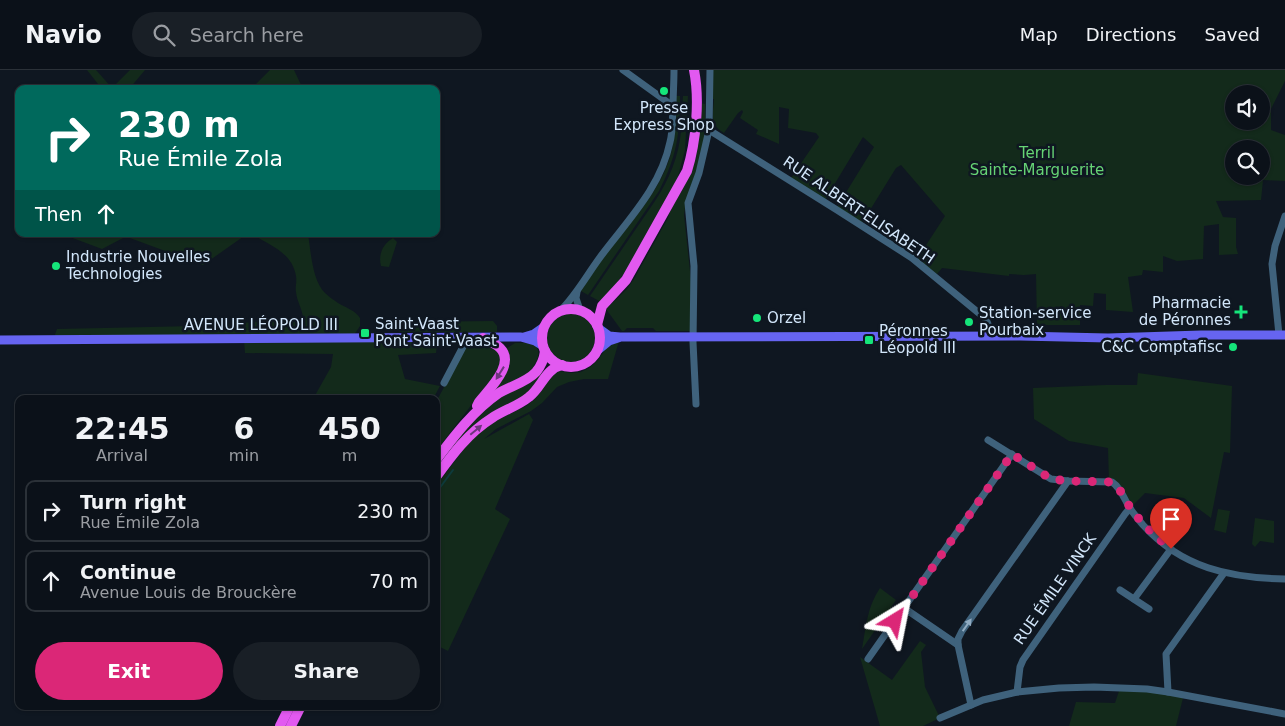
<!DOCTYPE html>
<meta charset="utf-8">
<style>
body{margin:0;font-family:"DejaVu Sans",sans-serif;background:#191f26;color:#f1f3f6;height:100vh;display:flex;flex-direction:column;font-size:19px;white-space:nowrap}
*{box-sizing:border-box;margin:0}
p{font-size:16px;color:#9a9da2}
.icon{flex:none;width:28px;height:28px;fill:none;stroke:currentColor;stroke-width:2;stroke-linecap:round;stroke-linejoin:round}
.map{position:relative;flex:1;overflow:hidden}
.side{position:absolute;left:15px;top:325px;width:425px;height:315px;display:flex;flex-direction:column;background:#0b1119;border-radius:10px;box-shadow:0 1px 4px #0004,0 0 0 1px #2b3138}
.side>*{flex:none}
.hud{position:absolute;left:15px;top:15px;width:425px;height:152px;border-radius:10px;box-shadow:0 1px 4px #0004,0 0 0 1px #2b3138;background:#00695c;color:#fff;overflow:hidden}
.tools{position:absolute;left:1225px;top:15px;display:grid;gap:10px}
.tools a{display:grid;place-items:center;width:45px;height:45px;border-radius:50%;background:#0b1119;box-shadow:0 1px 4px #0004,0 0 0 1px #2b3138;font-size:25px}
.pin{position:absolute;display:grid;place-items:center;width:42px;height:42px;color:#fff;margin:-51px -21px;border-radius:50% 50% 50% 0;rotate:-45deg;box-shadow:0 0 5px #0007}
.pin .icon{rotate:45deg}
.me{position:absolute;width:55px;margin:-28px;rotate:35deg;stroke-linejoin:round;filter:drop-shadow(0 0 4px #0008)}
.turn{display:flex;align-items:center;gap:18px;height:105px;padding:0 20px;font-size:22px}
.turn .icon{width:65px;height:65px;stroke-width:2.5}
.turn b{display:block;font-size:35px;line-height:42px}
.then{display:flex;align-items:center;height:48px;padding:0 20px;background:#0003;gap:10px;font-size:19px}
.eta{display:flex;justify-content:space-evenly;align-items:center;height:85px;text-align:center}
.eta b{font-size:30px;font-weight:600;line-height:35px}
.primary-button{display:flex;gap:10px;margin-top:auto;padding:10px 20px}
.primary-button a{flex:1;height:58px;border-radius:30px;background:#db2777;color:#fff;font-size:20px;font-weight:600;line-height:58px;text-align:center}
.primary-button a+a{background:#191f26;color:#f1f3f6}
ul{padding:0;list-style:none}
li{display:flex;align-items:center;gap:15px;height:62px;margin:0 10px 8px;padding:0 10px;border:2px solid #2b3138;border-radius:10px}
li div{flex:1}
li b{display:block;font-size:19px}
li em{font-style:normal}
header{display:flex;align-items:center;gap:30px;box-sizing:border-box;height:70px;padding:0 25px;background:#0b1119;border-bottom:1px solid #2b3138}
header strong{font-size:24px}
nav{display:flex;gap:28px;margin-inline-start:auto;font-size:18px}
.search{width:350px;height:45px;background:#191f26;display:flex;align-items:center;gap:12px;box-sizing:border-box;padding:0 18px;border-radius:28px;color:#9a9da2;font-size:19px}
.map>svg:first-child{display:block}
</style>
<header>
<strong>Navio</strong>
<div class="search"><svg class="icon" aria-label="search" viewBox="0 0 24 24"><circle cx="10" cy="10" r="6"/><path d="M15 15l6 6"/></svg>Search here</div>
<nav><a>Map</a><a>Directions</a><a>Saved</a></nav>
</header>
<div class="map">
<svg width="1285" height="656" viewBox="0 0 1285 656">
<rect width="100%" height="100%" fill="#0f1721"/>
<g fill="#132a1b" fill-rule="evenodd">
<path d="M87,0h9l16,18 18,-18h15l-16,19h-27z"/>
<path d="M270,0h24l9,19h-52z"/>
<path d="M712,0h573v11l-14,28v21l14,5v46l-22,-1 -2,20 -45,1 7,16 13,1v29l2,7 -19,1v-31l-15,2 -1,33 -26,2 -14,-5v16l-20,-2 -1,5 -14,2 5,35 -27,-2v-16l-12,-1 -1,13 -13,-1v20h-43l-1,-51 -12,1 -15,-1v2l-67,-8 -5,6 -20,-15 28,-43 -44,-51 -5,3 -34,55 -25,-16 37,-60 -11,-10 -38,63 -34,-22 28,-41 -3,-4 -28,-5 1,-19 -10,-2v37l-23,-10 2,-4 -18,-12 3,-6 -1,-2 -4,3 -14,20c-15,-9 -11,-18 -10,-34h-3zM1234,24h27v27h-27zM1234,79h27v27h-27z"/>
<path d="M676,26h4c0,38 -3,60 -21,95l-71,104 -7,-4c8,-12 15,-24 23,-35 24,-31 54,-61 66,-99 6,-20 5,-41 6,-61z"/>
<path d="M683,26h5l-3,54 -8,30 -46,86 -30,36 -11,-6 65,-95c14,-21 24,-45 26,-70 2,-11 1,-24 2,-35z"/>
<path d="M700,33l5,1c0,17 1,34 -4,51 -5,20 -15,39 -17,60l8,75 -1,41h-35l-3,-3h-26l-3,3h-2l-16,-22 21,-20 7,-10 34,-61 2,-7 12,-24z"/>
<path d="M62,164h185l-44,31 -73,-27h-7l-21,11z"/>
<path d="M252,164h56c3,18 4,46 17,59 4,4 9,7 13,10 8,5 17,7 22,15v8l-8,12 85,6 -1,9 -38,2 7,24 35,7 -7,13h-120l18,-32 2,-13 -88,-1 -1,-13h-191l4,-11 139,-3 107,-7c0,-9 -6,-17 -7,-27 -1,-5 1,-10 0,-16 -4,-24 -26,-30 -44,-42z"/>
<path d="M393,168l4,4 -8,25 -8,-1c-3,-12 2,-22 12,-28z"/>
<circle cx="571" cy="268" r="24"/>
<path d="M493,251l4,5v6h-98l4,-10z"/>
<path d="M619,271l-11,38h-24l-15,3 -12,5 -15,16 -11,8 -35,18 -12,10 45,-25 4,6 -38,89 15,10 -62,132 -12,-6v-159l31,-41 12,-12 15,-11 32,-16 10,-8 18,-24 5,-3 13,2 9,-1 8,-4 9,-8 9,-13z"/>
<path d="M515,273h17c10,7 7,15 1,24l1,1 -3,3 -51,32 18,-23 6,-30z"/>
<path d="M467,275l23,1 11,7 -2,16 -63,82v-49z"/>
<path d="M540,302l3,2 -11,16 -15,11 -81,70v-6l18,-24 28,-31z"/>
<path d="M1138,303l94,13 -2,67 -6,-1 -13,66 -27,-20 -39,-5 -15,15 -21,-27 -1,-33 -39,-7 -35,-22 -1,-31 73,-3h31z"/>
<path d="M1218,439l12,2 -4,22 -12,-3z"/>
<path d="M1255,448l19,3v22l-14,-2 -5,6 -3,-3z"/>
<path d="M880,518l16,12 -34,49c4,-22 5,-42 18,-61z"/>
<path d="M920,571l6,4 -5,7 4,35 15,31 -17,8h-43l-20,-69 32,23z"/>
<path d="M1120,618l64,6 -8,32h-107l7,-24 39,1z"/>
</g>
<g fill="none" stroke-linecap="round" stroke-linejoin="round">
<path stroke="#0e3a3b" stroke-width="2" d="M436,423l17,-23"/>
<g stroke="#3f627c" stroke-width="7">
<path d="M623,0l50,36"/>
<path d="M709,60l128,80 75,48 74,61 4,10 7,7"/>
<path d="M577,222l-1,6 4,12"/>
<path d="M561,240c17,-17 28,-39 43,-58 26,-34 57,-66 66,-110 3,-11 2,-22 3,-34 0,-13 1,-25 1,-38"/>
<path d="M1279,265l-7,-71 3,-18 10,-30"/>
<path d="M444,313l21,-40 2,-6"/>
<path d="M696,334l-3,-62 1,-76 -6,-63 11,-30 10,-43 1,-60"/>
<path d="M988,370l63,39 17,2 44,1c8,5 12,16 17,25 4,6 9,12 14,18 39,43 87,53 142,54"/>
<path d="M1120,520l29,19"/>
<path d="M1134,529l37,-50"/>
<path d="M904,538l54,37"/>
<path d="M868,589l144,-205"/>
<path d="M1017,622l3,-25 3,-7 102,-146 5,-6"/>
<path d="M1168,622l-2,-38 58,-81"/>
<path d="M971,635l-13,-60v-6l4,-8 106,-150"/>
<path d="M940,648l43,-18 34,-8 42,-4 35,-1 53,2 21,3 117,22"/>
</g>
<g stroke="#6664f1" stroke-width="9">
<path d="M598,258l11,8 11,1 400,-1 88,2 93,-3h84"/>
<path d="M524,267l10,-3 10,-7"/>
<path d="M0,270l521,-3 14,4 8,5"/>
<path d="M598,280l11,-9 9,-3"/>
</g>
<g stroke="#e259f0" stroke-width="10">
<circle cx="571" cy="268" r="29"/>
<path d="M597,255l5,-19 24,-26 61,-109c9,-29 13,-71 7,-101"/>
<path d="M477,336l2,-4c10,-13 37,-38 21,-54 -5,-5 -12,-7 -17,-10"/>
<path d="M436,390c19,-25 37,-49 63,-67 12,-7 28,-11 37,-21 5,-6 8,-13 9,-21"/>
<path d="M436,407c16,-22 32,-44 56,-59 12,-8 26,-12 37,-21 13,-10 16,-28 33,-32"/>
<path d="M280,656l10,-20"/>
<path d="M291,656l10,-20"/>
</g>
</g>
<defs><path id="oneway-solid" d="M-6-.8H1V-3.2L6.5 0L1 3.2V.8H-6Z" transform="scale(1.25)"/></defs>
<g fill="#6e357e">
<use href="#oneway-solid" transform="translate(500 303) rotate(122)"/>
<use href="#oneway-solid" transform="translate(476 360) rotate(-40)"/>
</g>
<use fill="#90abc2" href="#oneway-solid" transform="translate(967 555) rotate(-55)"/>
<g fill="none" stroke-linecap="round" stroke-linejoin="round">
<path stroke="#db2777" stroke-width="9" stroke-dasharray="0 16.2" d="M895,551l117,-167 39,25 17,2 44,1c9,6 13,19 20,28 11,15 24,27 39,39"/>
</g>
<g fill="#15e57a" stroke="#0f1721" stroke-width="2">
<circle cx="664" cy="21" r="5"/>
<circle cx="56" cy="196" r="5"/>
<path d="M1238.5 234.5h5v5h5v5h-5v5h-5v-5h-5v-5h5z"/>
<circle cx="757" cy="248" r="5"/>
<circle cx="969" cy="252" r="5"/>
<rect x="360" y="258" width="10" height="10" rx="2.5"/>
<rect x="864" y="265" width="10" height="10" rx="2.5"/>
<circle cx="1233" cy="277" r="5"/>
</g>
<g text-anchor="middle" stroke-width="5" stroke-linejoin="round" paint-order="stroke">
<g font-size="15" fill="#d3e7fb" stroke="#0f1721" text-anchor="start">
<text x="664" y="43" text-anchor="middle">Presse<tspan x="664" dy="17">Express Shop</tspan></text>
<text x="66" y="192">Industrie Nouvelles<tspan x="66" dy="17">Technologies</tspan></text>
<text x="1231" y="238" text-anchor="end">Pharmacie<tspan x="1231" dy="17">de Péronnes</tspan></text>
<text x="979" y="248">Station-service<tspan x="979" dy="17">Pourbaix</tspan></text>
<text x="767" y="253">Orzel</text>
<text x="375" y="259">Saint-Vaast<tspan x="375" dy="17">Pont Saint-Vaast</tspan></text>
<text x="879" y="266">Péronnes<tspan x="879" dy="17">Léopold III</tspan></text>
<text x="1223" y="282" text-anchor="end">C&amp;C Comptafisc</text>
</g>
<g font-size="15" fill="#66d475" stroke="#0f1721">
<text x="1037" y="88">Terril<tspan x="1037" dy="17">Sainte-Marguerite</tspan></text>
</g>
<g font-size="15" fill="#d3e7fb" stroke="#0f1721">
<text transform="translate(859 140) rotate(34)" y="5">RUE ALBERT-ELISABETH</text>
<text x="261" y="260">AVENUE LÉOPOLD III</text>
<text transform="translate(1055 519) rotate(-55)" y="5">RUE ÉMILE VINCK</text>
</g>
</g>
</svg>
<div class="tools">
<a><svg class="icon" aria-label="sound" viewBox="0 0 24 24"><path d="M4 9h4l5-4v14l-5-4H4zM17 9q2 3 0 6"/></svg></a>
<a><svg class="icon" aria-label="search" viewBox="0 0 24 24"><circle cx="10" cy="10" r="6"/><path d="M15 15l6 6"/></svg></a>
</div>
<div class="pin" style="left:1171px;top:479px;background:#d93025"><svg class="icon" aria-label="arrive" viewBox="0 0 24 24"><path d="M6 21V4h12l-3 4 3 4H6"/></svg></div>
<svg class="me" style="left:895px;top:551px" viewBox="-20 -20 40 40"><path d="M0-17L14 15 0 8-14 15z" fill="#db2777" stroke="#fff" stroke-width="4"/></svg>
<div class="hud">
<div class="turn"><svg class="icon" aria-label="right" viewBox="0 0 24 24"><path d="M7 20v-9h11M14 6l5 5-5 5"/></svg><div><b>230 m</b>Rue Émile Zola</div></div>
<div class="then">Then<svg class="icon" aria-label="ahead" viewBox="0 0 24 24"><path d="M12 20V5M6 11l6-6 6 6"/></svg></div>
</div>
<section class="side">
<div class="eta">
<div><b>22:45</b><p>Arrival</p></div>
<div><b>6</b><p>min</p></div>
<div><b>450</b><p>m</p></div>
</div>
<ul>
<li><svg class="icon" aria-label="right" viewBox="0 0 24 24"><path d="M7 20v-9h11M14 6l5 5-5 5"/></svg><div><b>Turn right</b><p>Rue Émile Zola</p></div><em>230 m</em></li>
<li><svg class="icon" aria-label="ahead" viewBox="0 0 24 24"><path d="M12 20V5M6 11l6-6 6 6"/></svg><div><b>Continue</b><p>Avenue Louis de Brouckère</p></div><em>70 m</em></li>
</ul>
<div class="primary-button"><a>Exit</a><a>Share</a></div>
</section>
</div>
